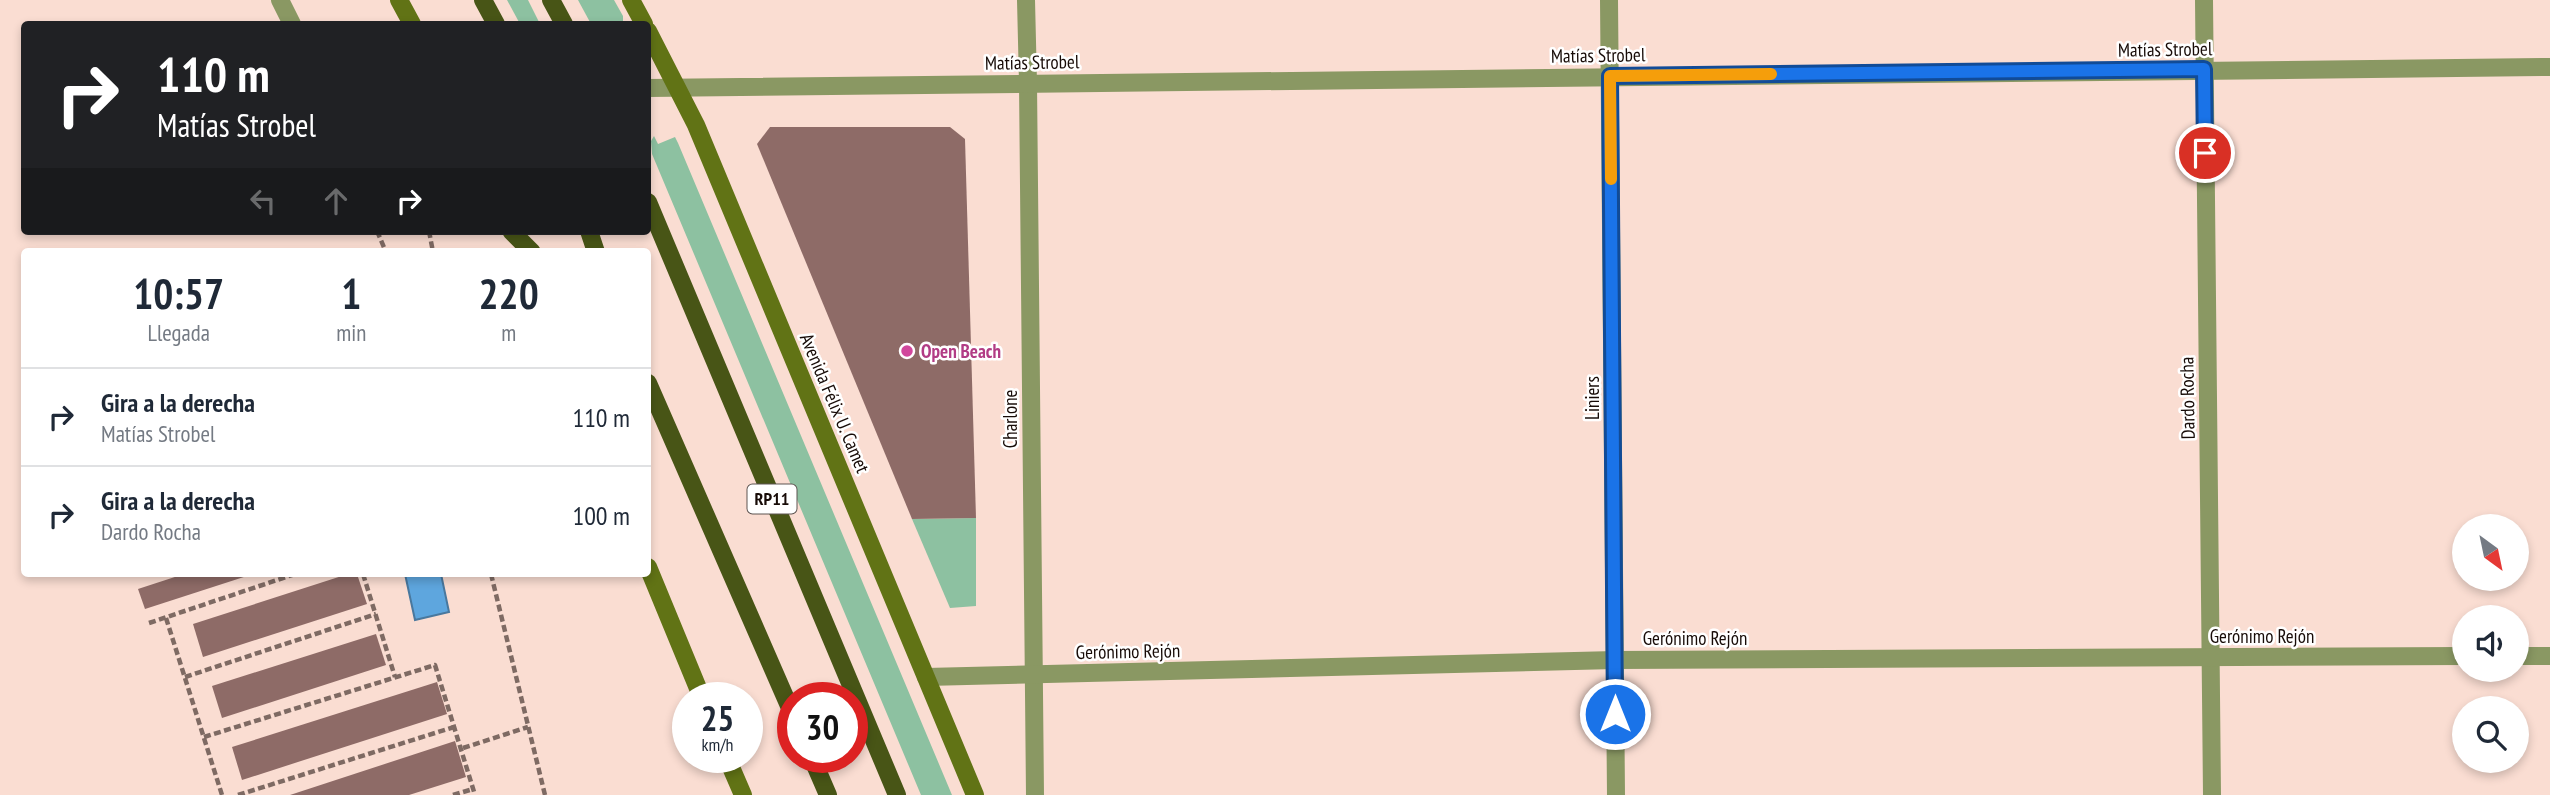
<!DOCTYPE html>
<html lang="es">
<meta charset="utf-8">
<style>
body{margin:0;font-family:"PT Sans Narrow",sans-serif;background:#f6f6f7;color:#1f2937;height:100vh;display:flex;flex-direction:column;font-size:26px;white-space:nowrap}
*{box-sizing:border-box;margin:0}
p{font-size:23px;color:#747a83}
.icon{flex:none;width:38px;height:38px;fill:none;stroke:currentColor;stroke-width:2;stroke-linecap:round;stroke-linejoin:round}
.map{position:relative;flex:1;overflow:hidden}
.drawer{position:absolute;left:21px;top:248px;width:630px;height:329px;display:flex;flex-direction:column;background:#fff;border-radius:7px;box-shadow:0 4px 10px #0003}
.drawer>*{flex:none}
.guide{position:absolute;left:21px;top:21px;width:630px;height:214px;border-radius:7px;box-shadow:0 4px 10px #0003;background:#202124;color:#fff;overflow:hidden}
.needle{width:46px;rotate:147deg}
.controls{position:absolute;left:2452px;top:514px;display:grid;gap:14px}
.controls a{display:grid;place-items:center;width:77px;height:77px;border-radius:50%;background:#fff;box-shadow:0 4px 10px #0003;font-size:35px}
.speed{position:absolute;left:672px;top:682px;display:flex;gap:14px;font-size:35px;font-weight:700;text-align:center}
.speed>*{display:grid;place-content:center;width:91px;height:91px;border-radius:50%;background:#fff;box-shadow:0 4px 10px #0003;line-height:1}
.speed small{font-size:18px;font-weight:400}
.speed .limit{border:10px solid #d22;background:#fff;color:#111}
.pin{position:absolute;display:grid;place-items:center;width:60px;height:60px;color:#fff;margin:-30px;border:4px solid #fff;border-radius:50%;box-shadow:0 2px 7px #0007}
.me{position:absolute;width:77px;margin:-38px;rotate:0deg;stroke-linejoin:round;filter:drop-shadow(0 0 5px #0008)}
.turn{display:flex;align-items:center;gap:24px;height:147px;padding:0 21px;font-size:32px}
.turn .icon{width:91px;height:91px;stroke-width:2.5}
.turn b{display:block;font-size:49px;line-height:60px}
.lanes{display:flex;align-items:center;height:66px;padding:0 21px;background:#0003;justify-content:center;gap:35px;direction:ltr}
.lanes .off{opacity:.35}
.eta{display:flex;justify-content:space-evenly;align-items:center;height:119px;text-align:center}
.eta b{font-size:42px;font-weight:700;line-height:49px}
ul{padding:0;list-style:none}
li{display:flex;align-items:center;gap:21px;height:98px;padding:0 21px;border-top:2px solid #e0e1e3}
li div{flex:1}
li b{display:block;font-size:26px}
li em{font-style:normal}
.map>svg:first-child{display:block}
</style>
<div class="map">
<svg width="2550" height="795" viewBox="0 0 2550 795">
<rect width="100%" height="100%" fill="#faddd2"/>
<g fill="#8dc1a1">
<path d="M507,0h21l12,24h-20z"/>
<path d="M578,0h36l9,16v8h-32z"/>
<path d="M654,136l4,8 17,-7 3,6 274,652h-31l-269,-641 -1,-13z"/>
<path d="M976,518v88l-26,2 -38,-89z"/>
</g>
<path fill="#5ea6de" stroke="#49789e" stroke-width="2" d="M405,574h36l8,38 -34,8z"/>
<g fill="#8e6b67">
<path d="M770,127h180l15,12 11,379 -64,1 -155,-375z"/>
<path d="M184,574h66v1l-105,34 -7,-20z"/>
<path d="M348,574h9l10,30 -164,53 -10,-33z"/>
<path d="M376,634l10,31 -164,53 -10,-32z"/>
<path d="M437,682l10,32 -205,66 -10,-33z"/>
<path d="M455,741l11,36 -57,18h-119z"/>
</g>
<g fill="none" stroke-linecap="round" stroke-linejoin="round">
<g stroke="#7e6a63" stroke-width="4.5" stroke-dasharray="7 3.5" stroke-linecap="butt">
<path d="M377,231l9,21"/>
<path d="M429,231l4,21"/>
<path d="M363,574l32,103"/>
<path d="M491,574l54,221"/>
<path d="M166,618l56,177"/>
<path d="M149,623l146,-49"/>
<path d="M185,677l191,-63"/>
<path d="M204,737l231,-72 40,130"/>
<path d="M463,748l65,-21"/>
<path d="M238,795l216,-68"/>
<path d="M453,795l20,-6"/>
</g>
<g stroke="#8a9863" stroke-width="18">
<path d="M280,0l12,24"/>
<path d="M1026,0l2,83 7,712"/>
<path d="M1609,0l7,795"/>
<path d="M2204,0l8,795"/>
<path d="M648,88l1902,-21"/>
<path d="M2516,656h34"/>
<path d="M926,677l689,-17 849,-4"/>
</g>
<g stroke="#617315" stroke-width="18">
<path d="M399,0l13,24"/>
<path d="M631,0l13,24"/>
<path d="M648,31l48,94 279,670"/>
<path d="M648,567l54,131"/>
<path d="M727,758l16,37"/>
</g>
<g stroke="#485516" stroke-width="18">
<path d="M483,0l13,24"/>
<path d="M551,0l13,24"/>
<path d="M648,202l249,593"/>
<path d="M511,231l21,21"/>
<path d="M589,231l7,21"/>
<path d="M648,383l145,332"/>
<path d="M812,758l16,37"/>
</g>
</g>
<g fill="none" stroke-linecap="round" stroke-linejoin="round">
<g stroke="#114b97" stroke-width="18">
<path id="route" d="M1615,714l-5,-638 594,-7 1,84"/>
</g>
<use href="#route" stroke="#1a73e8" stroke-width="12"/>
<path stroke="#f59e0b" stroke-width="12" d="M1611,179l-1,-103 161,-2"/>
</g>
<circle fill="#d1479c" stroke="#fff" stroke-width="2.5" cx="907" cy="351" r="7"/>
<g text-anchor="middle" stroke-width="5" stroke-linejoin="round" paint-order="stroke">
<rect fill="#fff" stroke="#5d5451" stroke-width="2" x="747.5" y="484.5" width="49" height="29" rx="5"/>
<g font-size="18" font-weight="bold" fill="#170b07">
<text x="772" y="505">RP11</text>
</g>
<g font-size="19" fill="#170b07" stroke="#fff">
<text transform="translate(2165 49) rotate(-1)" y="7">Matías Strobel</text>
<text transform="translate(1598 55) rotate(-1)" y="7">Matías Strobel</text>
<text transform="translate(1032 62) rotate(-1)" y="7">Matías Strobel</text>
<text transform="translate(1592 398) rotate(-90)" y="7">Liniers</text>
<text transform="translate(2187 398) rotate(-91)" y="7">Dardo Rocha</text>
<text transform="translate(835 403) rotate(67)" y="7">Avenida Félix U. Camet</text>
<text transform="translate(1010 419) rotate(-90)" y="7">Charlone</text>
<text x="2262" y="643">Gerónimo Rejón</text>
<text x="1695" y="645">Gerónimo Rejón</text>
<text transform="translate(1128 651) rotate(-1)" y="7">Gerónimo Rejón</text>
</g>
<g font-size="19" font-weight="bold" fill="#b23c85" stroke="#fff" text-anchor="start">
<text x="921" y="358">Open Beach</text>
</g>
</g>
</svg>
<div class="controls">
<a><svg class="needle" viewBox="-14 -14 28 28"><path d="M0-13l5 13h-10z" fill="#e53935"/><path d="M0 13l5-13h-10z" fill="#747a83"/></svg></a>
<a><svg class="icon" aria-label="sound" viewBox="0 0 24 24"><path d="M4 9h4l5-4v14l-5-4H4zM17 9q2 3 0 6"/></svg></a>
<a><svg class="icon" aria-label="search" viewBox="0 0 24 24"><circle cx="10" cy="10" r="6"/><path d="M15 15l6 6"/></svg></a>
</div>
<div class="speed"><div>25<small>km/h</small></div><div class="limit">30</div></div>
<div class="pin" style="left:2205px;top:153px;background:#d93025"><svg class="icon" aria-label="arrive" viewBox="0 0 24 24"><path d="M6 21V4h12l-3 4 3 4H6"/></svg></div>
<svg class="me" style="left:1615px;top:714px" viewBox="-20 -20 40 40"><circle r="17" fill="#1a73e8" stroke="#fff" stroke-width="3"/><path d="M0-11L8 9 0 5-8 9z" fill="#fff"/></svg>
<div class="guide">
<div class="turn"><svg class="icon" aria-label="right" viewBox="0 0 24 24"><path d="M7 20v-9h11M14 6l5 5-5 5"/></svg><div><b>110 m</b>Matías Strobel</div></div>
<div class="lanes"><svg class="icon off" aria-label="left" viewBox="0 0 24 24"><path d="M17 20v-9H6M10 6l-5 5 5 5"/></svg><svg class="icon off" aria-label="ahead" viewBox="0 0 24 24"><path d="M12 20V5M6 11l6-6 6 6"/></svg><svg class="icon" aria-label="right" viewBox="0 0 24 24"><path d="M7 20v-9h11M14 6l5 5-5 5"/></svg></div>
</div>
<section class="drawer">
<div class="eta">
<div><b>10:57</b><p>Llegada</p></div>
<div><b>1</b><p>min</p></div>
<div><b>220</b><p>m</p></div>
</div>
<ul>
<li><svg class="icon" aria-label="right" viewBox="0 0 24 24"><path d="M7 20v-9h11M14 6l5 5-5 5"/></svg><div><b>Gira a la derecha</b><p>Matías Strobel</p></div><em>110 m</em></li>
<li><svg class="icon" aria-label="right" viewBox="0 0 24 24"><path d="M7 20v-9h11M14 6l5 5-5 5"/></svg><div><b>Gira a la derecha</b><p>Dardo Rocha</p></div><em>100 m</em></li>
</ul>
</section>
</div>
